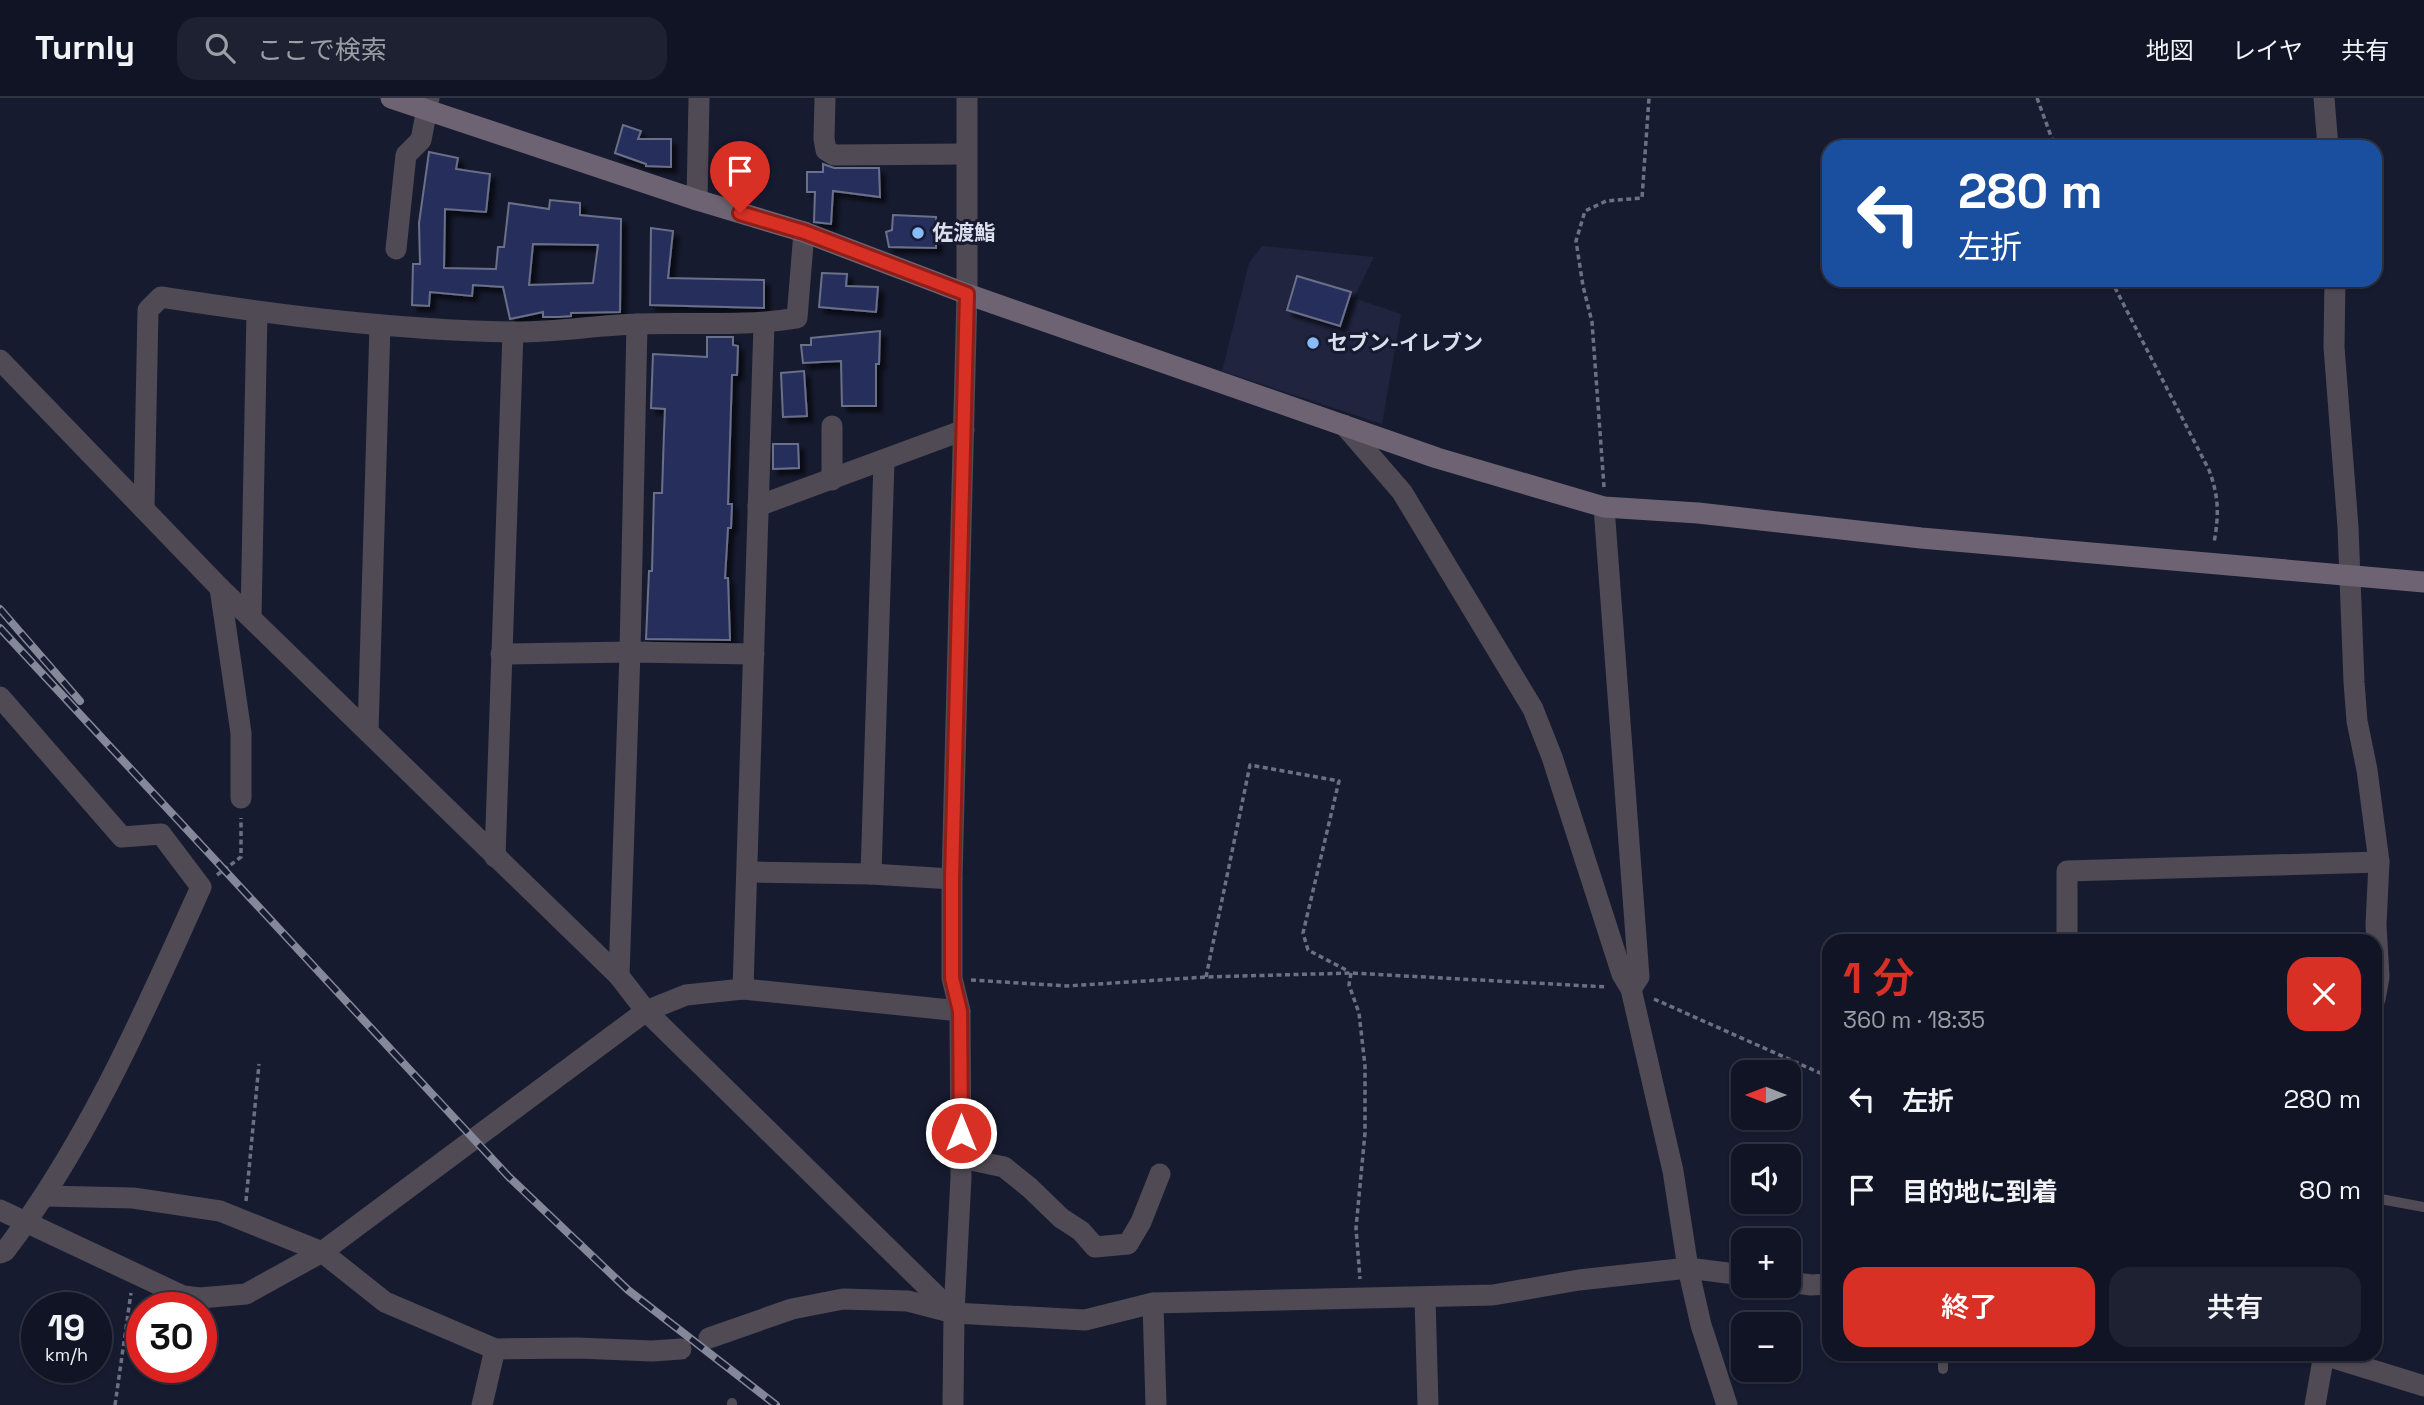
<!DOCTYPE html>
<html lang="ja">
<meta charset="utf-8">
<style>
body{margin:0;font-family:"Space Grotesk","Noto Sans JP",sans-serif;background:#1e2131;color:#f1f3f6;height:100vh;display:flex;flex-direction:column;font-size:26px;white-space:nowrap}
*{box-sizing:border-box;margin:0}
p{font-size:23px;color:#9c9ea6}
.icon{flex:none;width:38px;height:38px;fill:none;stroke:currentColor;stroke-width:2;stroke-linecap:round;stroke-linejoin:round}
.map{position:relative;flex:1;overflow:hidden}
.sheet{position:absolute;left:1822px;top:836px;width:560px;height:427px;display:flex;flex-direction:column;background:#111424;border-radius:21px;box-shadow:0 2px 5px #0004,0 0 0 2px #303341}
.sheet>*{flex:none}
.banner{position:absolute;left:1822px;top:42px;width:560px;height:147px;border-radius:21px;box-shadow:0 2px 5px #0004,0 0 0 2px #303341;background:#1a4fa0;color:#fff;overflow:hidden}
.needle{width:46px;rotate:270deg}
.buttons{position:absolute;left:1731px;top:962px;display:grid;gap:14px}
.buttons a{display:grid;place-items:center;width:70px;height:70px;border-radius:14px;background:#111424;box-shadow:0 2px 5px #0004,0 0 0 2px #303341;font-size:35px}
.speed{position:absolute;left:21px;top:1194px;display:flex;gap:14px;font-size:35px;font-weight:700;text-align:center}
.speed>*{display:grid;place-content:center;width:91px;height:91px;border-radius:50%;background:#111424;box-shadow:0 2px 5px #0004,0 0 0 2px #303341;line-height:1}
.speed small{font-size:18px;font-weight:400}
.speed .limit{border:10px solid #d22;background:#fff;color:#111}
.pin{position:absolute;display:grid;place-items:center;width:60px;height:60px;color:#fff;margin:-72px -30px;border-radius:50% 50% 50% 0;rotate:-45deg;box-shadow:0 0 7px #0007}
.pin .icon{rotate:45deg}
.me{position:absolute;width:77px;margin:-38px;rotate:0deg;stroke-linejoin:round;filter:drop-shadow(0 0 5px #0008)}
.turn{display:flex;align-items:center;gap:24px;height:147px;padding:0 21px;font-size:32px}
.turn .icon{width:91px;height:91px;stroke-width:2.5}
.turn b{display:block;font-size:49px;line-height:60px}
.round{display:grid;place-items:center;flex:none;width:74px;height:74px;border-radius:21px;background:#1e2131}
.overview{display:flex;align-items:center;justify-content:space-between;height:119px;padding:0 21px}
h1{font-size:42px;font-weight:600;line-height:52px;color:#d93025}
.primary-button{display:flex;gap:14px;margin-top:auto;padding:14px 21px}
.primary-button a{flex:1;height:80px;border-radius:21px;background:#d93025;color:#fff;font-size:28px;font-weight:600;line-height:80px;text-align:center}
.primary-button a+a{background:#1e2131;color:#f1f3f6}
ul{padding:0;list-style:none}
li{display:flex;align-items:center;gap:21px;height:91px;padding:0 21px}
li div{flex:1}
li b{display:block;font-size:26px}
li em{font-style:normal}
header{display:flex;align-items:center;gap:42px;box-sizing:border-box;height:98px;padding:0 35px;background:#111424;border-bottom:2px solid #303341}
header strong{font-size:33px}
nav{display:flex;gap:38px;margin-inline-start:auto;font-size:24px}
.search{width:490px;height:63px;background:#1e2131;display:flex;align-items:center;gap:18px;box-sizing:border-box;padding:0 24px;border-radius:21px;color:#9c9ea6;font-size:26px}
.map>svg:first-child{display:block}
</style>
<header>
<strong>Turnly</strong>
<div class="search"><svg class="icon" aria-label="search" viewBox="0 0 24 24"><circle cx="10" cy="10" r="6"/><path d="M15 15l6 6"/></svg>ここで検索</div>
<nav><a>地図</a><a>レイヤ</a><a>共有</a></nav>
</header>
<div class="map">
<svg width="2424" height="1307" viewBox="0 0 2424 1307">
<defs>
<filter id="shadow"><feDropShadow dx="5.5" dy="5.5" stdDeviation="2" flood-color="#0009"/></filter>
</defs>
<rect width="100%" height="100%" fill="#171b30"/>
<path fill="#20243f" d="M1262,148l112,11 -20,41 47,16 -19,110 -160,-53 27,-108z"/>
<g fill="#282e5b" stroke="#696f89" stroke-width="2" fill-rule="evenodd" filter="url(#shadow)">
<path d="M623,27l18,6 -3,8h33v28l-25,-1v-2l-31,-11z"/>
<path d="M429,54l29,6 -2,11 34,5 -4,38 -41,-3 -1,59 52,1 2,-22h6l5,-44 40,6 1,-9 30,3v12l41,4 -1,93 -49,1v3l-12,1h-16v-5l-33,7 -7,-32 -30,-2 -1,11 -42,-4 -1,14 -17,-1 1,-41h7l-1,-41zM533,146l65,1 -5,38 -64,2z"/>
<path d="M823,66l11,4h45l1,29 -47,-6 -2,33 -17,-2 1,-30h-8v-20h16z"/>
<path d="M893,117l43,2v31l-47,-1 -3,-15 6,-2z"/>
<path d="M651,130l22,3 -5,47 96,2v28l-114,-3z"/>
<path d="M822,175l25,1 -1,12 32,1 -2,25 -57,-5z"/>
<path d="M1297,178l54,16 -11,34 -53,-16z"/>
<path d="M880,233l-1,33h-3v42h-34l-1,-45 -38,2 -2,-18h10v-7z"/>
<path d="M707,239h26v8l5,1 -1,29h-5l-4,129h4l-1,24h-3l-3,50h3l2,62 -84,-1 3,-68h3l2,-78h8l2,-61 1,-23 -14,-1 2,-54 54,3z"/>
<path d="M804,273l3,45 -24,1 -2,-44z"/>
<path d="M773,346h25l1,24 -26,1z"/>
</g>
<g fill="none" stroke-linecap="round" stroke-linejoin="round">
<g stroke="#6d7083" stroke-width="3.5" stroke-dasharray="5 3.5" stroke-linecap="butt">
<path d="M2037,0l18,49"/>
<path d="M2111,182l98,190c10,27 10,44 5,73"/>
<path d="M1604,389l-12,-165 -9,-36 -7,-45 9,-30 21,-10 36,-3 7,-100"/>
<path d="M217,777l24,-18v-39"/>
<path d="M1351,875l-2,12 10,28 6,53v67l-9,95 4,51"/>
<path d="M1206,879l44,-212 89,16 -36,152 5,17 40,21"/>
<path d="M971,882l96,6 139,-9 145,-4 256,14"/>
<path d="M1654,901l175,78"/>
<path d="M246,1103l13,-137"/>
<path d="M115,1307l16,-112"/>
</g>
<g stroke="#504a54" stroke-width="10">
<path d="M2375,1100l49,9"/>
<path d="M1943,1271v-15"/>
<path d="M732,1307v-2"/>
</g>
<g stroke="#504a54" stroke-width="21">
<path d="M825,0l-1,41 2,11 8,5 131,-1"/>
<path d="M2324,0l4,49"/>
<path d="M697,102l2,-102"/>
<path d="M396,151l10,-94 15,-15 8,-42"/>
<path d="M2335,182l-1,67 14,180 6,155 3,39 10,49 12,92 -3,63 3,52 -4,22"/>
<path d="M0,262l220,228 399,388 27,35 308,302"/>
<path d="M1344,327l58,67 131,217 19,48 70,217 9,15 42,182 15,97 13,57 26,80"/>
<path d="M832,328v54"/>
<path d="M758,408l206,-76"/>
<path d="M1604,409l35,470 -8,12"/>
<path d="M144,411l4,-199 13,-13c116,18 233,33 350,35 42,1 85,-7 127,-8 54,-2 107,3 159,-6l7,-86"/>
<path d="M220,490l21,145v65"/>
<path d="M251,520l6,-306"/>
<path d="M501,556l129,-2 124,2"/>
<path d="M0,599l122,140 39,-3 40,53c-56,124 -113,255 -196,364l-5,2"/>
<path d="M368,634l12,-407"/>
<path d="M495,759l18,-525"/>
<path d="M748,774l123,2 81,5"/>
<path d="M871,776l13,-413"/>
<path d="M2067,844v-71l312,-9"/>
<path d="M619,878l11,-324 7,-328"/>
<path d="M743,891l21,-665"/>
<path d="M961,1060l43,9 26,21 31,30 20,13 14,16 33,-3 13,-22 19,-48"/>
<path d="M44,1098l89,2 87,13 102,41 63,50 110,47 82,-1 75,3 29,-2"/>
<path d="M0,1112l183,86 17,2 46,-4 76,-42 324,-241 40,-16 57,-6 217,22"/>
<path d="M1788,1184l23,3 18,-1"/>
<path d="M1425,1200l3,107"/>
<path d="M1153,1205l3,102"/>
<path d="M709,1240l83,-29 51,-10 65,2 46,12 131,7 68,-17 340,-8 86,-15 109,-12 55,7"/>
<path d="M2324,1257l100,31"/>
<path d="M482,1307l13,-56"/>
<path d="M953,1307l1,-92 7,-136 -1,-166 -8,-33v-99l15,-585v-196"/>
<path d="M2315,1307l9,-51"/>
</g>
<path stroke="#6e6373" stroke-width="21" d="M391,0l306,102 107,32 163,62 470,164 167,49 94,6 223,25 503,44"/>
<g stroke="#848899" stroke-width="8">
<g id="rail">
<path d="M0,511l80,92"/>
<path d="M0,530l509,549 119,113 148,115"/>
</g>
</g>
<use href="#rail" stroke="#171b30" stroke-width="5" stroke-dasharray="16" stroke-linecap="butt"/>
</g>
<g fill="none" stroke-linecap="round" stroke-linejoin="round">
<g stroke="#8d1f18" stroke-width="18">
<path id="route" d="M740,115l64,19 163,62 -15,585v99l8,33 1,122"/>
</g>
<use href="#route" stroke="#d93025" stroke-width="12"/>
</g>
<g fill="#87bbfb" stroke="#171b30" stroke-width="2.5">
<circle cx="918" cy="135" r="7"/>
<circle cx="1313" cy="245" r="7"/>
</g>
<g text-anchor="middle" stroke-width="6" stroke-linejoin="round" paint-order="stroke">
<g font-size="21" font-weight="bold" fill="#dbdeed" stroke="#171b30" text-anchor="start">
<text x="932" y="142">佐渡鮨</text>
<text x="1327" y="252">セブン-イレブン</text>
</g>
</g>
</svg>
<div class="buttons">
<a><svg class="needle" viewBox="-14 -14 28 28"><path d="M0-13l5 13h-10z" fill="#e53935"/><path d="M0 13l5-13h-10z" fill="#9c9ea6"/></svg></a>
<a><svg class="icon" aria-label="sound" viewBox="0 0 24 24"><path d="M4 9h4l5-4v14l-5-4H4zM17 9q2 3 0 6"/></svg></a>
<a>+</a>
<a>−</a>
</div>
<div class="speed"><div>19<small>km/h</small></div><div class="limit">30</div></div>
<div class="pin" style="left:740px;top:115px;background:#d93025"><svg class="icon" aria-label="arrive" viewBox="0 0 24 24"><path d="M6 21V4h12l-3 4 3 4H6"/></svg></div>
<svg class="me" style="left:961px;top:1035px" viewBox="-20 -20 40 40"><circle r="17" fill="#d93025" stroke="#fff" stroke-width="3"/><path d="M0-11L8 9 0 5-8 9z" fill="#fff"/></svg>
<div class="banner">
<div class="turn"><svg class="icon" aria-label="left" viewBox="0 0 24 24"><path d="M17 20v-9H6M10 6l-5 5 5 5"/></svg><div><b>280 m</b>左折</div></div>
</div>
<section class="sheet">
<div class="overview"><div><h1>1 分</h1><p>360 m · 18:35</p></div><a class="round" style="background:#d93025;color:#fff"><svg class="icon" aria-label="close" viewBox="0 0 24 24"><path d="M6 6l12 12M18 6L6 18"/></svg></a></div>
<ul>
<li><svg class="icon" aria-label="left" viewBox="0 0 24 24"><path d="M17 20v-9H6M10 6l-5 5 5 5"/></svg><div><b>左折</b></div><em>280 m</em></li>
<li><svg class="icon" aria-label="arrive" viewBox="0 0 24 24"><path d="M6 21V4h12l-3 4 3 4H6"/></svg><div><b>目的地に到着</b></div><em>80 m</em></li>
</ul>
<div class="primary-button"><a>終了</a><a>共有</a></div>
</section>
</div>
